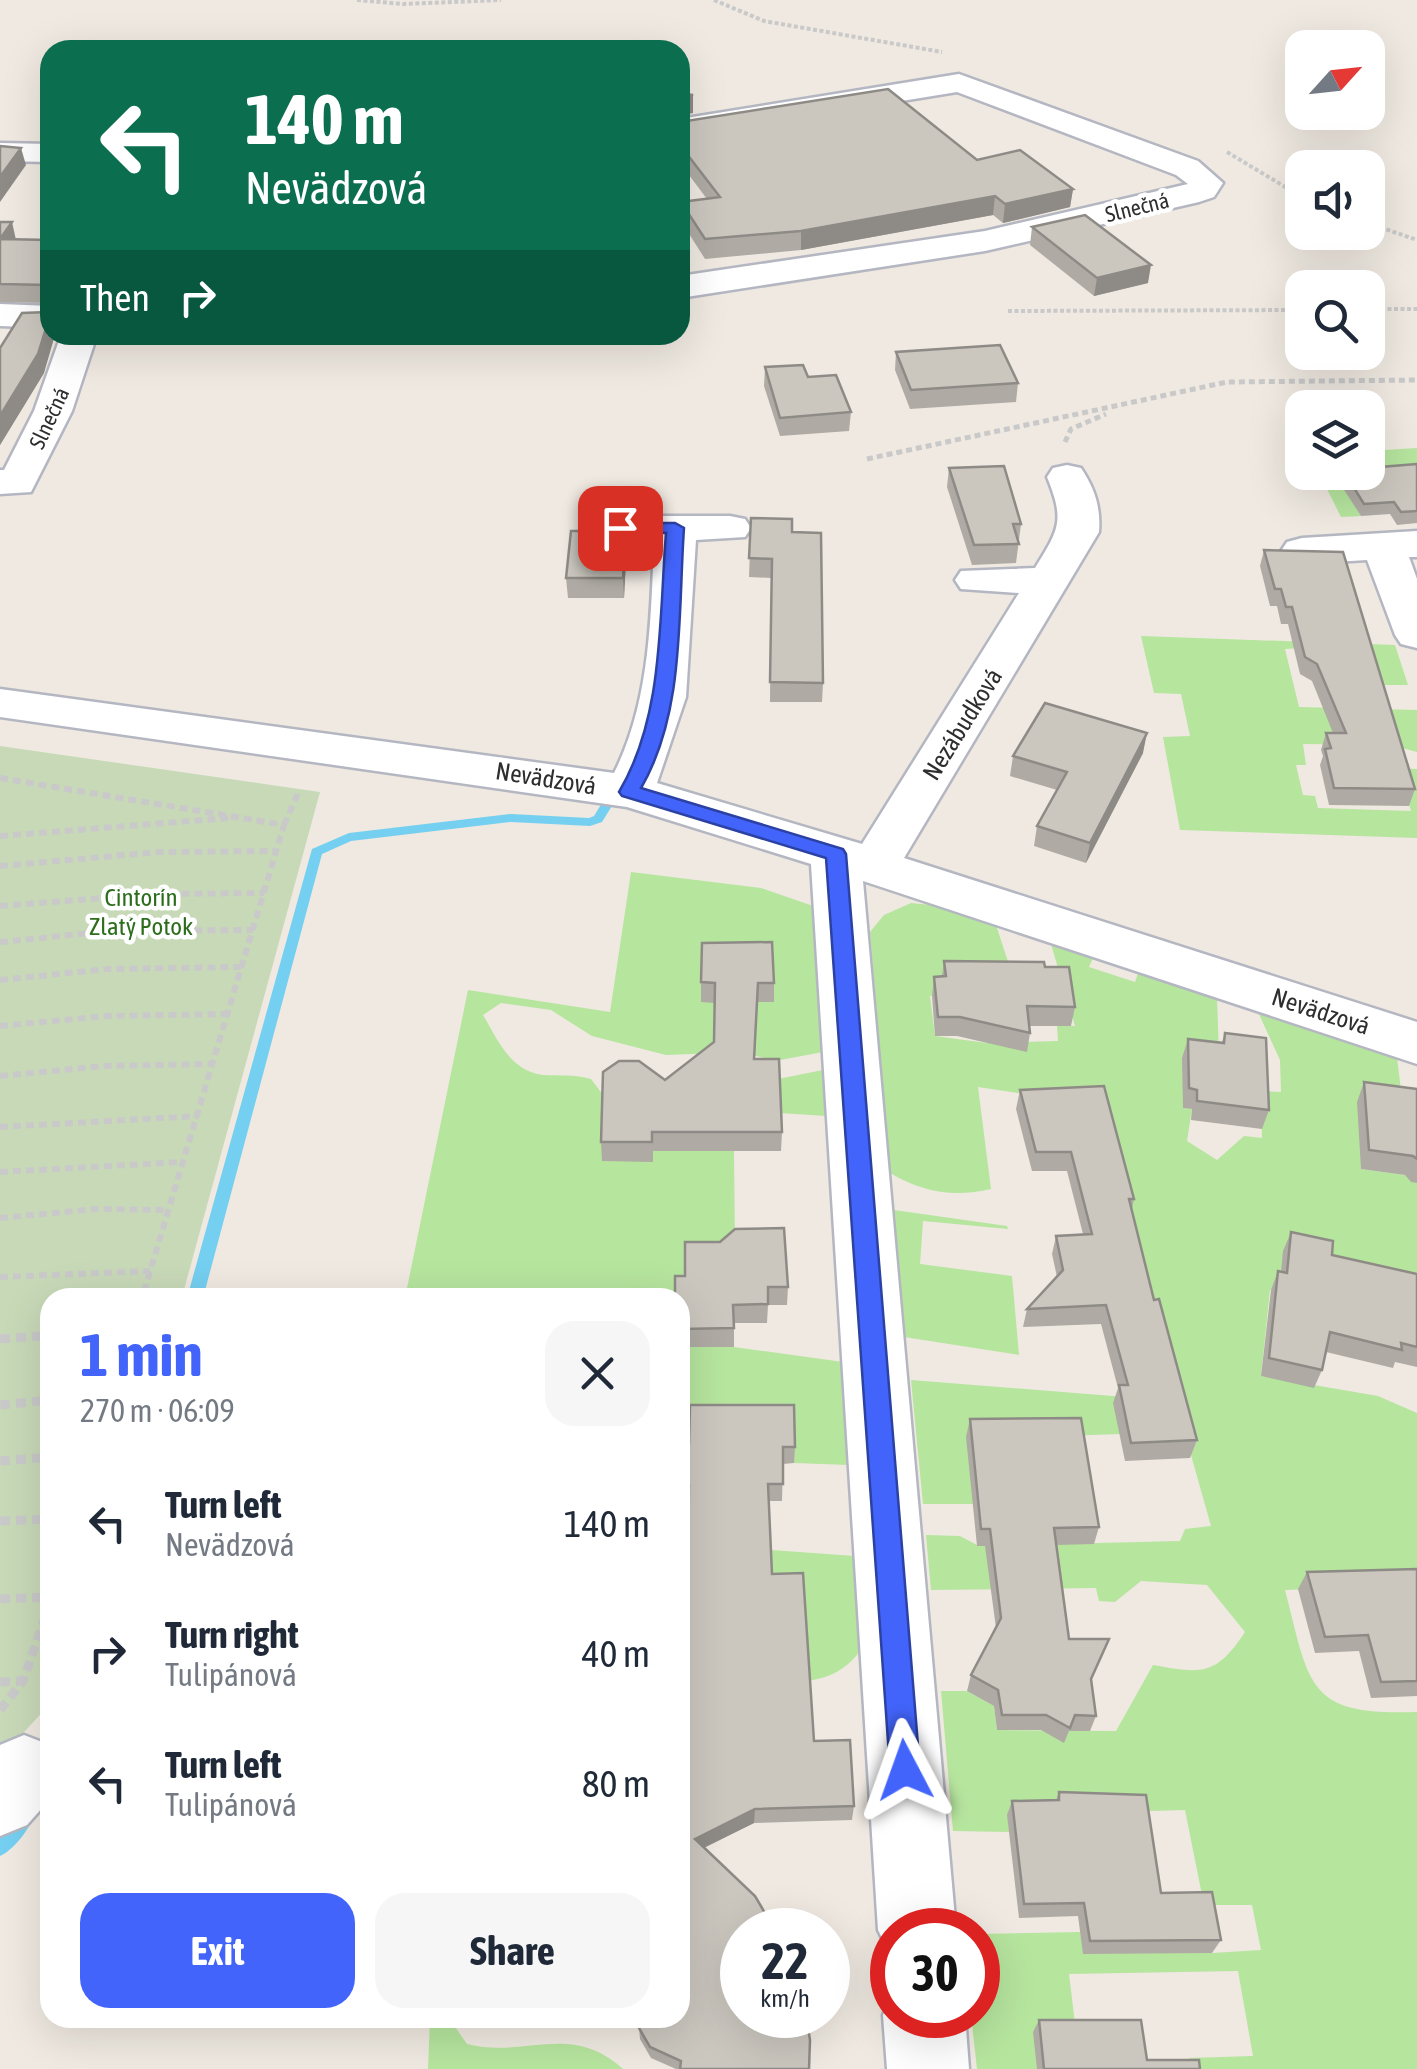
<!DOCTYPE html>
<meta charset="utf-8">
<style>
body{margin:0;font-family:"Asap Condensed",sans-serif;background:#f6f6f7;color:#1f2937;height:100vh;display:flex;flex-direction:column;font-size:38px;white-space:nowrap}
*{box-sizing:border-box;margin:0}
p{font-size:32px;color:#747a83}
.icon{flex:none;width:55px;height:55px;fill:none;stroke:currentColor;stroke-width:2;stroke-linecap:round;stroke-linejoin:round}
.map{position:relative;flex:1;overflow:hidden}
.drawer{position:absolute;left:40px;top:1288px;width:650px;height:740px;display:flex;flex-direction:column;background:#fff;border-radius:30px;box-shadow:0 10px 40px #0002}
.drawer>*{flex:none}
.banner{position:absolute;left:40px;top:40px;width:650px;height:305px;border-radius:30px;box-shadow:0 10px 40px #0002;background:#0b6e4f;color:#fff;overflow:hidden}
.needle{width:65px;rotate:63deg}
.buttons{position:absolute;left:1285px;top:30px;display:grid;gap:20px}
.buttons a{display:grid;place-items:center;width:100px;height:100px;border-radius:20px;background:#fff;box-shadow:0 10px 40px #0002;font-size:50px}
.speed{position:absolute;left:720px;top:1908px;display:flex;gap:20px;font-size:50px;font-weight:700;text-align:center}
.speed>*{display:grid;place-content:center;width:130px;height:130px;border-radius:50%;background:#fff;box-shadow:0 10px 40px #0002;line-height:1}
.speed small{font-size:25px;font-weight:400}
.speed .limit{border:15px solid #d22;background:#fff;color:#111}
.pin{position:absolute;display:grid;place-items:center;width:85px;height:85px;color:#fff;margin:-42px;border-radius:20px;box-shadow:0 5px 15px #0006}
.me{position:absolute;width:110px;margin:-55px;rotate:356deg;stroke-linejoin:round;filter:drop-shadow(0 0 8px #0008)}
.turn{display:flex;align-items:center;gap:35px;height:210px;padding:0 40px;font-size:45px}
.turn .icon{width:130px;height:130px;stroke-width:2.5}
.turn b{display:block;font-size:70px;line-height:85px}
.then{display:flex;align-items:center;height:95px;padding:0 40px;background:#0003;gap:20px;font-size:38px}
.round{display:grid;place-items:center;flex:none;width:105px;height:105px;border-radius:30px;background:#f6f6f7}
.overview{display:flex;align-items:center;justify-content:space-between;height:170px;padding:0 40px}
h1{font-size:60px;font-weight:700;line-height:75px;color:#4264fb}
.cta{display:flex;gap:20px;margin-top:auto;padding:20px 40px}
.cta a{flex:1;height:115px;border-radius:30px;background:#4264fb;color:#fff;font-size:40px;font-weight:700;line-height:115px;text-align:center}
.cta a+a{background:#f6f6f7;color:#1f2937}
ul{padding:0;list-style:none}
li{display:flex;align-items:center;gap:30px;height:130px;padding:0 40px}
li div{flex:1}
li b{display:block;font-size:38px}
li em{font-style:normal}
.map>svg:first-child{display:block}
</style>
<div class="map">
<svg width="1417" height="2069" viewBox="0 0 1417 2069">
<rect width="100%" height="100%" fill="#efe9e1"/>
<g fill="#b6e59e">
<path d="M1417,448v28l-77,6 21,34 -20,1 -22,-44 49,-1v-21z"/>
<path d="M1141,636l254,9 13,40h-32l-72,-37 -19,1 14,58 118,3v42l-26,-7 -88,-1 3,21h-10l7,30 12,1 3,12 93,3 -13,-43 19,1v69l-237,-8 -17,-93 27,-1 -9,-42 -27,-1z"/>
<path d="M631,872l130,16 52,18 10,146 -48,9 -34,-9 -75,3 -74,-19 -41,-26 -50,-7 -18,12c15,25 27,56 60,60 16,1 32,-1 48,4l62,82v-10h81l1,97 -50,46 -10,3 -270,1 63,-308 142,22z"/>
<path d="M911,903l29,3 56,19 18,55 -84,16 5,40 52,7 71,-2 -1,-15h18l-24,-82 42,14 -4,9 46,15 3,-9 79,25 2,55 -36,39v16l9,1 -5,32 30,19 27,-24 18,2 -1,-47 20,1 -1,-32 -22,-48 139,45 6,50 -42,62 44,6 12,8v111l-133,-45 -5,43 -9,-2 -9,86 117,20 39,17v184l-4,-12 -128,5c25,96 21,126 132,122v357h-227l-1,-11 64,-2 -15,-85 -169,3 7,58 -39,37h-60l-6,-54h7v-81l102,-2 132,21 49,-3 -9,-45h-48l-19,-95 -177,5 1,17 -56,-1 -12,-140h26l27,15 3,24 119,1 37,-66c49,9 63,11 92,-33l-38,-47 -66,-4 -26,21 -16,-1 -3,-13 -165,2 -5,-55 34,1 19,10 201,-5 5,-12 26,-3 -35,-124 -62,1 6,31 -86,3 -49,67h-62l-12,-124 264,21 -131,-304 -66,-10 13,102c-38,9 -68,3 -101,-16l-20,-241 14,-17z"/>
<path d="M823,1070l3,46 -46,-3 -2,-34z"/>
<path d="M894,1210l113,16 1,3 -85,-8 -3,43 92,12 7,79 -115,-18z"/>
<path d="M680,1347h54l109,15 6,103 -55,-2 -1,-41 -113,38z"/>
<path d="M680,1501h10l81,49 84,6 7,93c-16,20 -29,28 -55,32l-127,-90z"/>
<path d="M430,2018h19l18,26c58,15 103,-23 156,25h-195z"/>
</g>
<path fill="#c8d9b8" d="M0,746l320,46 -138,505 -132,1v406l-50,54z"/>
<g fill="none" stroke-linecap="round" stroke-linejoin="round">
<g fill="#75cff0" fill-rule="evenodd">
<path d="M609,797l6,4 -13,21 -12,4 -79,-4 -160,19 -29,13 -119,444h-16l125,-449 37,-16 162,-19 78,4 5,-2 11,-18z"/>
<path d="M24,1809l7,2 2,7c-5,13 -20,32 -33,38v-25l17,-20z"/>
</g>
<g stroke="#b4b7c1" stroke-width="5">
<g id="minor">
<path d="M959,74l239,87 25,22 -9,14 -15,5 -214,49 -305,47v-22l305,-45 203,-47 -12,-9 -219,-83 -277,45v-18z"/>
<path d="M0,143l50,1v18l-50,-1z"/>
<path d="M0,304l50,2v22l-50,-2z"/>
<path d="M61,335h36l-25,76 -41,81 -31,2v-24h4l30,-59z"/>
<path d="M1067,465l14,3c14,21 20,40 18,64l-195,326 513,164v42l-554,-183 93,1049h-64v29l-14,-29 -67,-1066 -184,-57 -627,-90v-28l614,84c36,-71 37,-155 40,-233l-49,-3 -6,-9 6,-9 15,-3h110l15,3 6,9 -6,9 -49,3 -10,157 -29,86 205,61 157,-251 -58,-4 -6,-9 6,-9 74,-3c24,-39 30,-47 12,-91l6,-9z"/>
<path d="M1417,531v26h-8l8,22v69l-16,-4 -6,-9 -28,-75 -65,4 -15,-4 -6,-9 6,-9 15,-4z"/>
<path d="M24,1735l26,10v54l-23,26 -27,11v-91z"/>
<path d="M892,1993v22h73l4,54h-82l-4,-54z"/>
</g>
</g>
<g stroke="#c9c9c9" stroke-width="4" stroke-dasharray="4 2.5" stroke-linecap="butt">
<path d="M357,0l46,4 98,-4"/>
<path d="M714,0l50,21 178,31"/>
<path d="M1227,152l75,45"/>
<path d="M1368,223l49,17"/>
<path d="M1368,309h49"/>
<path d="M1008,311l294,-1"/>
</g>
<g stroke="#c9c9c9" stroke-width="5" stroke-dasharray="6 4" stroke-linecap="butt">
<path d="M1065,442l6,-13 35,-15"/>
<path d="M867,459l360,-77 190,-2"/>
</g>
<g stroke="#c9c9c9" stroke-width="6" stroke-dasharray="8 5" stroke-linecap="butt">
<path d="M0,778l284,47 -142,473"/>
<path d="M284,825l15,-34"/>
<path d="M0,836l229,-18"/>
<path d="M0,866l160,-14 116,-1"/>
<path d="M0,906l154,-12 110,-1"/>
<path d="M0,942l111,-11 142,-1"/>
<path d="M0,980l107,-11 134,-2"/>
<path d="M0,1026l106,-10 122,-2"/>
<path d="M0,1076l104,-10 109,-2"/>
<path d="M0,1127l198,-11"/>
<path d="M0,1172l183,-10"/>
<path d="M0,1218l97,-9 72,1"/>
<path d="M0,1277l150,-6"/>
</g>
<g stroke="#c9c9c9" stroke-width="9" stroke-dasharray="10 6" stroke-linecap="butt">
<path d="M0,1339l50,-4"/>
<path d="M0,1405l50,-5"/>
<path d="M0,1461l50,-4"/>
<path d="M0,1521l50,-2"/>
<path d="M0,1599l50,-2"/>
<path d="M0,1682l22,-1"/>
<path d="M0,1710l23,-29 27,-78"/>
</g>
<use href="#minor" fill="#fff" fill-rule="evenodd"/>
</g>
<g fill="#afaba4">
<path d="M680,122l297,38 96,29 -3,18 -67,16 -10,-8 -192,35 -96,9 -24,-38v-19l26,-3 -27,-36z"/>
<path d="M0,222l16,17 34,1v95l-6,38 -44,72v-97l48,-36v-9l-48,-1z"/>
<path d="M1032,227l116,56 -54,13 -64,-51z"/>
<path d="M896,352l122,31 -2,19 -106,7 -15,-39z"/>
<path d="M765,367l43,10 43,35 -2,19 -69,5 -16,-50z"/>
<path d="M1417,464v59l-20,2 -7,-11 -29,2 -22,-34 3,-10z"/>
<path d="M949,468l72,56 -5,39 -44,2 -25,-78z"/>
<path d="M751,518l41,14 31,151 -1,19h-52l1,-124 -22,-1z"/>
<path d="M627,542l-3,56h-56l-2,-20z"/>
<path d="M1264,550l151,239 -6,17 -80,-1 -9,-40 3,-9 -2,-6 5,-17h7l-21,-52 -12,-7 -12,-50h-7l-4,-18h-7l-10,-40z"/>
<path d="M1143,753l-57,110 -52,-17 3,-20 20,-36 -47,-14 3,-20z"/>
<path d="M944,961l101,6 30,40 -4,19h-41v7l-3,19 -70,-16h-22l-3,-40 2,-19 8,-1z"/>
<path d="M701,982l73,1v19h-17l-2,57 27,73 -1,19h-128v11l-51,-1 -1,-19 64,-62 49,-38 1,-39 -14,-1z"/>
<path d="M1225,1033l44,77 -7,19 -71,-9 1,-11 -9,-1 -1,-50 6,-19 34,3z"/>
<path d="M1364,1082l53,7v94l-6,-1 -6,-7 -44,-6 -4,-67z"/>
<path d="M1020,1090l114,109 -2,10 22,91 43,140 -7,18 -65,3 -12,-58 5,-15 -17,-64 -78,3 4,-18 30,-32 -5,-23 4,-18 27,-2 -16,-63h-35l-16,-62z"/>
<path d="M1291,1232l41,23 85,19v93l-22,-5 -2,6 -67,-16 -4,18 -8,18 -53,-12 10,-86 7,-19 3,1 2,-21z"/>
<path d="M675,1276l113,11 -1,18h-19l-1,18h-33v24h-54v-49z"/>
<path d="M970,1419l129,108 -5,17 -38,1 13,94h40l-18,42 5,35 -6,15h-21l-5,12 -23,-13h-44l-3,-24 -27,-15 4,-16 25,-47 -11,-82h-8l-11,-109z"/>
<path d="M680,1444l115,3 -1,16 -11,1 -1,37h-13l3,73 42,167 40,65 -2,14 -98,3 -50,25 105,221h-133l-25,-11 -11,-19 -1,-11 41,-10 9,-517h-9z"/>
<path d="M1417,1569v127l-46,2 -12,-47 -44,2 -17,-64 9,-17z"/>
<path d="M1059,1792l102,101 60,47 -9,13 -129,1 -5,-38 -59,2 -12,-103 5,-14 44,-1z"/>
<path d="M1039,2020l108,40 53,9h-163l-4,-37z"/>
</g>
<g fill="#8e8b86">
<path d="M693,95v18l-13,3v-18z"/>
<path d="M21,148l5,17 -26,37v-25z"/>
<path d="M1073,189l-3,18 -67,16 2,-19z"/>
<path d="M995,196l-2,19 -192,35v-19z"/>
<path d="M12,222l4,18 -16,-1z"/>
<path d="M1151,265l-3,18 -54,13 3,-18z"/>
<path d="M50,315v20h5l-11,38 -44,72v-29z"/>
<path d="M626,523l1,19 -3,56 -1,-20z"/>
<path d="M1147,733l-4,20 -57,110 4,-20z"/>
<path d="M755,1809l-1,14 -59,29v-13z"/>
</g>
<g fill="#cbc7bf" stroke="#8e8b86" stroke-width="2.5">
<path d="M680,87l5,7 8,1 -13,3z"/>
<path d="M888,89l89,71 43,-10 53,39 -68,15 -10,-8 -194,35 -96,8 -24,-37 39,-5 -40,-52v-23z"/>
<path d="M0,146l21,2 -21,29z"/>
<path d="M1085,215l66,50 -54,13 -65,-51z"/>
<path d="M0,222h12l-12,17z"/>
<path d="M0,239l50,1v75l-12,39 -38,62v-68l22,-35 26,-1v-27l-48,-1z"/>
<path d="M1000,345l18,38 -107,7 -15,-38z"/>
<path d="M803,365l5,12 28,-2 15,37 -71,6 -15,-51z"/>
<path d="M1417,464v47l-16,1 -7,-10 -30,2 -20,-32h24v-4z"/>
<path d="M1004,466l17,58h-8l6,20 -45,1 -25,-77z"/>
<path d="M751,518l41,1v13l29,1 2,150 -53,-1 2,-123 -23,-1z"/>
<path d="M584,521l42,2 -3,55h-57l5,-47h13z"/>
<path d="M1264,550l79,2 72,237 -81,-1 -9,-39 6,-1 -5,-15h20l-29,-69 -12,-7 -13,-50h-6l-5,-18h-6z"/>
<path d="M1045,703l102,30 -57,110 -53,-17 30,-54 -54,-16z"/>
<path d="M772,942l2,41h-16l-4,76h25l3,73h-130v10h-51l2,-70 16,-11h20l26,19 49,-38 1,-59 -14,-1 1,-39z"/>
<path d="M944,961l100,1 1,5h24l6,40 -48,-1 3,27 -70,-16h-22l-4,-40 12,-1z"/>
<path d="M1225,1033l41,5 3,72 -72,-9v-11l-8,-2 -1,-49 36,4z"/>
<path d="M1364,1082l53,7v70l-4,-3 -44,-6z"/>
<path d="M1104,1086l30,113h-5l25,101 5,-1 38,141 -66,3 -12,-58h9l-22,-80 -79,4 36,-39 -7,-34 36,-2 -21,-82h-35l-16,-62z"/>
<path d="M784,1228l4,59h-20v17l-35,1 1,23 -54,1v-31h-5v-22h10v-34h35l15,-13z"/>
<path d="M1291,1232l42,9 -1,14 85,19v73l-16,-4 1,7 -72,-18 -8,38 -53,-12 9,-87 9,2z"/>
<path d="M690,1405h104l1,42h-12v37h-15l4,90 31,-1 11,168 36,-1 4,66 -99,3 -60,30 60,57 20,34h-33v85h64l4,25 -1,29h-129l1,-8 -31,-14 -11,-19v-10h41v-443h8l1,-90h-9v-41h9z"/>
<path d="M1081,1418l18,109 -45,1 15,111h40l-18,40 5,37 -21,-1 -5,13 -24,-13h-44l-4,-25 -27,-15 30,-57 -11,-89h-9l-11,-110z"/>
<path d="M1417,1569v112l-36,1 -13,-47 -43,2 -18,-65z"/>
<path d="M1059,1792l87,3 15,98 51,-1 9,48 -131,1 -6,-38 -60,1 -12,-103 47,-1z"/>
<path d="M1039,2020h102l6,40h52l1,9h-156z"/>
</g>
<path fill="#4264fb" stroke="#2b41a3" stroke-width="2.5" d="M620,523h55l9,5c-6,85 1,185 -43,260l202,61 3,5 74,916 -4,11 -11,5 -11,-5 -4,-11 -64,-912 -204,-62 -3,-4c45,-76 40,-173 47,-259l-52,-1 -3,-4z"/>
<g text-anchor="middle" stroke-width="9" stroke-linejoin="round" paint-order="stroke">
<g font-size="22" fill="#2e2e2e" stroke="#fff">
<text transform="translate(1137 207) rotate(-14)" y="8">Slnečná</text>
<text transform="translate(49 418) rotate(-65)" y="8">Slnečná</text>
</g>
<g font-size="25" fill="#2e2e2e" stroke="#fff">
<text transform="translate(962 724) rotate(-58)" y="9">Nezábudková</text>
<text transform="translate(546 778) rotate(9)" y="9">Nevädzová</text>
<text transform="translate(1321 1011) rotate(18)" y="9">Nevädzová</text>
</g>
<g font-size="25" fill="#2c6e1b" stroke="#fff">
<text x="141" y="906">Cintorín<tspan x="141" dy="29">Zlatý Potok</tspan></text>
</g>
</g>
</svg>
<div class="buttons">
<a><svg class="needle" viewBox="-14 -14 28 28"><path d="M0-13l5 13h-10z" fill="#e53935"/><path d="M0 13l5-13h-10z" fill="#747a83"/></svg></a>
<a><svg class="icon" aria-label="sound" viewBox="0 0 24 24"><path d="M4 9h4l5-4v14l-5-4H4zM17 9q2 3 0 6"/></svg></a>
<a><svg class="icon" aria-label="search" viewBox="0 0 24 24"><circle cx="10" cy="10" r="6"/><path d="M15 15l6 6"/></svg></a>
<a><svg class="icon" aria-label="layers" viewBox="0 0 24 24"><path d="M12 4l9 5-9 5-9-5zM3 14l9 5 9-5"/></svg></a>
</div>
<div class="speed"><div>22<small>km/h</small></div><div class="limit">30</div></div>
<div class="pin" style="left:620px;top:528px;background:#d93025"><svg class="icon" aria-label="arrive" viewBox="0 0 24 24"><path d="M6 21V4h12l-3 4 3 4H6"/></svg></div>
<svg class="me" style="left:905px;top:1770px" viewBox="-20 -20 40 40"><path d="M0-17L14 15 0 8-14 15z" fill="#4264fb" stroke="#fff" stroke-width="4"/></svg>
<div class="banner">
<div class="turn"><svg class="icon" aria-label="left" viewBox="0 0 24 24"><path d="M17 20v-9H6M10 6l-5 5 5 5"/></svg><div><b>140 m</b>Nevädzová</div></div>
<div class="then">Then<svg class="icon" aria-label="right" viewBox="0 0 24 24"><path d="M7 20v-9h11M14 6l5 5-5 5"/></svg></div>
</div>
<section class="drawer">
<div class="overview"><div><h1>1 min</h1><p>270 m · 06:09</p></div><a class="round"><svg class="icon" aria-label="close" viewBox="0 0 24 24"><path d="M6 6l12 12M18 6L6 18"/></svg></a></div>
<ul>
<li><svg class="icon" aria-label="left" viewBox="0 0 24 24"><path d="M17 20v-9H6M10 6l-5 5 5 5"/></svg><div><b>Turn left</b><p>Nevädzová</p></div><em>140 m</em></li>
<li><svg class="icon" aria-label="right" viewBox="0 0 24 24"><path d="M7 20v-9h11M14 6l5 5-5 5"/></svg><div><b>Turn right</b><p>Tulipánová</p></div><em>40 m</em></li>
<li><svg class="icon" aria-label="left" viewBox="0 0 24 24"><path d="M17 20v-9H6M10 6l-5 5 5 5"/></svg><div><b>Turn left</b><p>Tulipánová</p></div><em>80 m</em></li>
</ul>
<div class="cta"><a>Exit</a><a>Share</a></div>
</section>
</div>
